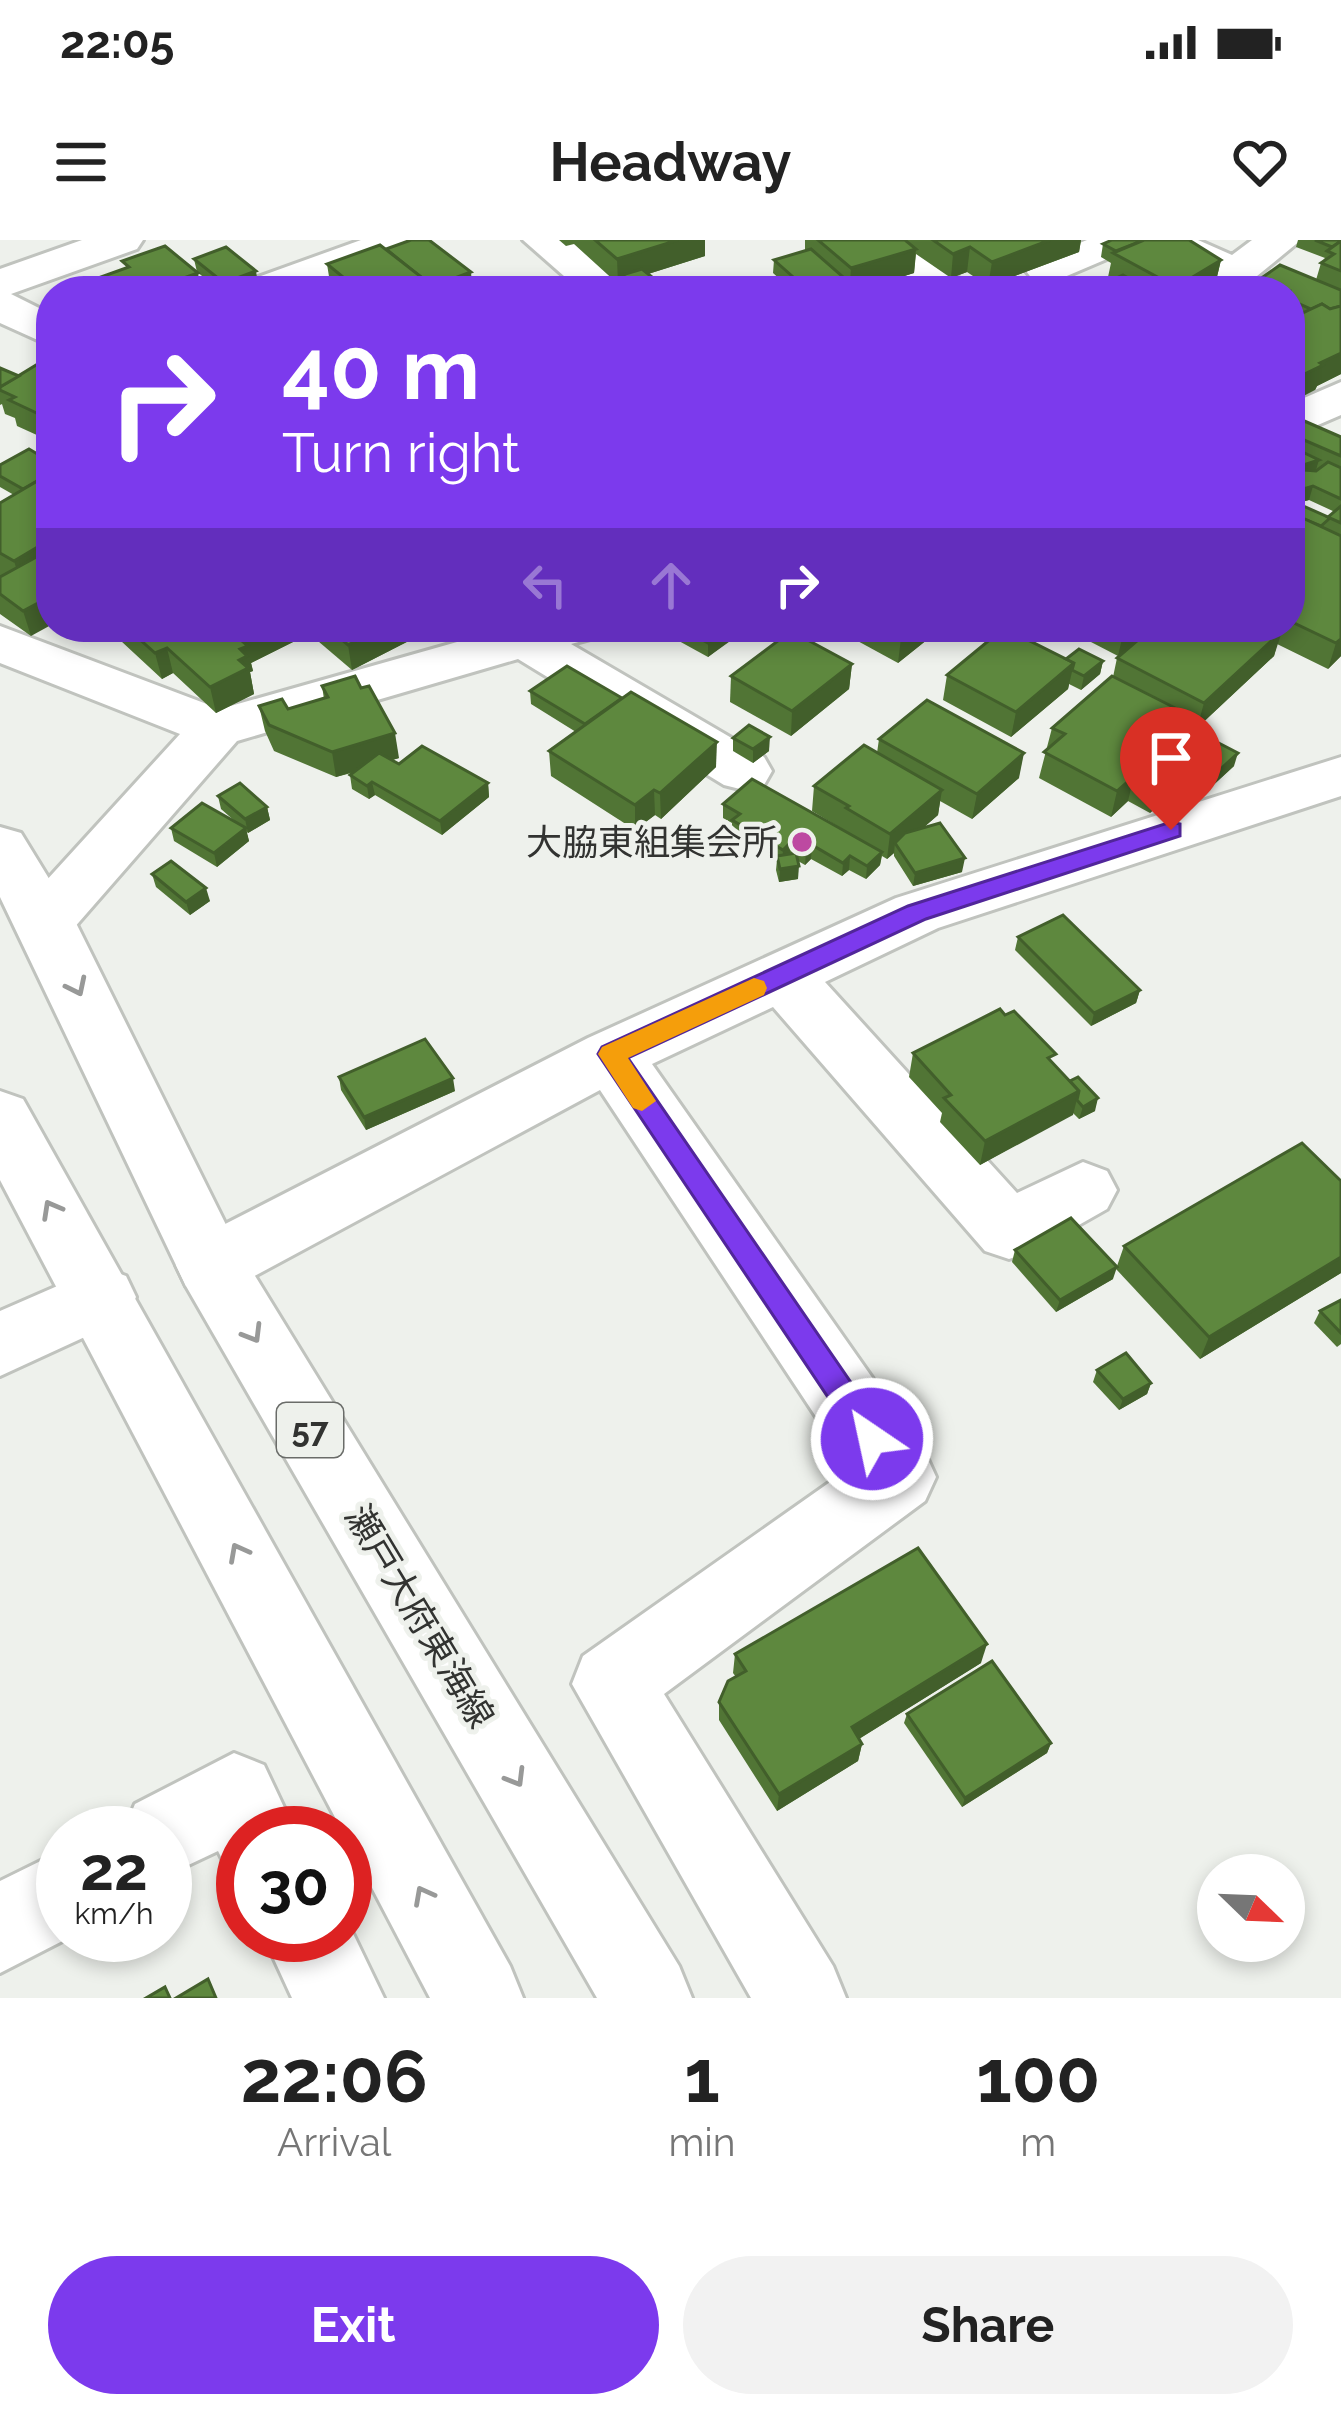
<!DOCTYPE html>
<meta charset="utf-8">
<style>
body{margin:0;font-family:Raleway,"Noto Sans JP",sans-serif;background:#f2f2f2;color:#222;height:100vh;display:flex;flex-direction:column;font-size:45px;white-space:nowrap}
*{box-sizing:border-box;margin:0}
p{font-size:39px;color:#767676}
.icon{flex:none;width:66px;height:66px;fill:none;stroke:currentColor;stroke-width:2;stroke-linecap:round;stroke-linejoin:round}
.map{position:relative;height:1758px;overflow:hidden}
.sheet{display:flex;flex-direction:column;background:#fff;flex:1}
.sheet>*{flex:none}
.banner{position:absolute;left:36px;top:36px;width:1269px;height:366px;border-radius:48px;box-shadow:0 6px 18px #0003;background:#7c3aed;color:#fff;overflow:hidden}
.needle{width:78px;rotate:113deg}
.controls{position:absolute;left:1197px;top:1614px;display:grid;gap:24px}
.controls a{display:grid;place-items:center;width:108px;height:108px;border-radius:50%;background:#fff;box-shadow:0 6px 18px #0003;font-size:60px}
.speed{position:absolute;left:36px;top:1566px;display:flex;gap:24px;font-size:60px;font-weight:700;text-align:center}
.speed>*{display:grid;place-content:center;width:156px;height:156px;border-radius:50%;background:#fff;box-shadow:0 6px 18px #0003;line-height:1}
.speed small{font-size:30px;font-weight:400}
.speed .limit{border:18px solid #d22;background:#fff;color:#111}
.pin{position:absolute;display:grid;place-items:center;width:102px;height:102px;color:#fff;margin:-123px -51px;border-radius:50% 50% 50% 0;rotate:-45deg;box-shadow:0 0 12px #0007}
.pin .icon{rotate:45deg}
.me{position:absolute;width:132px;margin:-66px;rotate:326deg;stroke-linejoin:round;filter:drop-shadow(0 0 9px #0008)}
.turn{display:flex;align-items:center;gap:42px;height:252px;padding:0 48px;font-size:54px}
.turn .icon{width:156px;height:156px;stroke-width:2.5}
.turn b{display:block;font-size:84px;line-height:102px}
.lanes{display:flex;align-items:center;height:114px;padding:0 48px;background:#0003;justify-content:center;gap:60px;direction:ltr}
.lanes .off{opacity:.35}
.eta{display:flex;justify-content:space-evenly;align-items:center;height:204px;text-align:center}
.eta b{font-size:72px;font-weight:700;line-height:84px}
.primary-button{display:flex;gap:24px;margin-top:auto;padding:24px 48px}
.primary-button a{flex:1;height:138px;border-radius:72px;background:#7c3aed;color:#fff;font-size:48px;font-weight:700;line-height:138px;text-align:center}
.primary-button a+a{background:#f2f2f2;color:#222}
.status{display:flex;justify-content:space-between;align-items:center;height:84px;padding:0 60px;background:#fff;direction:ltr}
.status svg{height:33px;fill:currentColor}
header{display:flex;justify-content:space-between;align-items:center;height:156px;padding:0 48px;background:#fff;font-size:54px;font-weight:700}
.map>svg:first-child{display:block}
</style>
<div class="status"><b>22:05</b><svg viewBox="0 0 49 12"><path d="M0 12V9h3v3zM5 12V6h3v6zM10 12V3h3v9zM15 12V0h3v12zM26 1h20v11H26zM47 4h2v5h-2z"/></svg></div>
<header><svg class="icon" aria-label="menu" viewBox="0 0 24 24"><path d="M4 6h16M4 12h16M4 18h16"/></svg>Headway<svg class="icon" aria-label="heart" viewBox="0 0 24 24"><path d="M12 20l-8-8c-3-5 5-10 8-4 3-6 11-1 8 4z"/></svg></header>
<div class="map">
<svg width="1341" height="1758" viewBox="0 0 1341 1758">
<rect width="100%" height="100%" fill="#eef1ec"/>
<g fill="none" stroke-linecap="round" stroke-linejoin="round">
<g stroke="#c0c3be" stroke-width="6">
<g id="minor">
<path d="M82,0h61l-6,9 -126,45 40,20v32l-51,-23v-54z"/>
<path d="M361,0h62l-6,9 -116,42h-63l6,-9z"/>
<path d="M523,0h48l59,51h-49z"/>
<path d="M863,0h48l64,51h-50z"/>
<path d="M1087,0h111l34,15 20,-15h49l-50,41 -15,4 -94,-41 -94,40 -15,-4 -7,-9 7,-9z"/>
<path d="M1341,142v33l-51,22v-33z"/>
<path d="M0,386l220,83 290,-82h87l-7,12 -19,5 193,113 8,14 -8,14 -20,5 -20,-5 -206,-126 -281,82 -171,196 -21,6 -21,-6 -9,-16 9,-16 156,-171 -180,-71z"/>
<path d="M1341,517v39l-403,132 -113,54 192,211 66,-31 24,9 10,19 -10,19 -74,42 -24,8 -24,-8 -212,-244 -121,57 273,389 11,24 -11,24 -261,193 169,272 13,32h-95l-179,-314 11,-28 267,-188 -250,-378 -364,196 -25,8 -25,-8 -10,-21 10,-21 402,-206 308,-140z"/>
<path d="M101,1027l25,9 10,21 -10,21 -126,58v-65z"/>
<path d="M234,1513l30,12 32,68h-53v38l-19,-8 -6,-12 -53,25v-43h-42l12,-29z"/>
<path d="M63,1610v85h11l-74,38v-92z"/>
<path d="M345,1677l39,81h-92l-29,-63h82z"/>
</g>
</g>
<g stroke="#c0c3be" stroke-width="6">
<g id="major">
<path d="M0,587l21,6 54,88 161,324 443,721 13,32h-95l-411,-712 -186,-389z"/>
<path d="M0,851l23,8 487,867 13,32h-93l-430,-818z"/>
</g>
</g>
<use href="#minor" fill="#fff" fill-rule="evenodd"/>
<use href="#major" fill="#fff" fill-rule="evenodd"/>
</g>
<g fill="#517535" fill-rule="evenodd">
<path d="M559,0h146v16l-57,18 10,8 20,9h-52l-4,-3v-6l-4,2 -44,-40 -8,2z"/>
<path d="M805,0h276l-2,12 -91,34 -21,-14 -16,6 -35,-24 -2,19 -58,18h-63l-20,-18 1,-13 31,-9z"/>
<path d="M1298,0h43v134l-24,12 -2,4 -20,-73 -5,-1v-25h-43v-3l69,-8 5,-17 4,-5 -29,-11z"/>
<path d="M1103,4l118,16 -6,25 -10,6h-137l34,-6 11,-5 -5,-3 3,-14 -10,-6z"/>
<path d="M386,9l86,36 -9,3 4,3h-134l-2,-2 -4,-25z"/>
<path d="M194,19l64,25 -18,7h-19l-24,-19z"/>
<path d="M51,116l-1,85 -33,-15 -2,-8 -10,-4 -3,-10 -2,1v-37l19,8z"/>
<path d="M1290,190l51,7v219l-13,13 -51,-25 -3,12 -77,72 -12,-6 -2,7 51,37 -25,23 -23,-12 -36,36 -22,-12 -17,16 -72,-39 13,-50 61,-51 4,-19 36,-31h137zM1309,260l26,12 -6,5 -31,-14z"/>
<path d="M29,209l2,187 -31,-22v-111l14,-8 -14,-8v-22z"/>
<path d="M117,387h186l2,9 -54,27 2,8 -3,1 4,22 -38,19 -43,-40 -11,6 -41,-38z"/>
<path d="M304,387h132l-84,43 -47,-40z"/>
<path d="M668,387h79l-39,30 -40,-22z"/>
<path d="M832,387h111l-45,36z"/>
<path d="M1062,387h90l-34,29z"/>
<path d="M1066,419l37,2 -3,13 -19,16 -12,-6 -1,5 -57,48 -68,-37 4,-25z"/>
<path d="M852,424l-3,25 -58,47 -61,-34 1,-26z"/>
<path d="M322,446l77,72 -7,2 7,4 89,19 1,14 -47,38 -67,-40 -6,4 -17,-10 -2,-14 5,-3 -19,5 -62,-26 -9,-20 -6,-25 29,3 36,-10z"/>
<path d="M530,451l186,76 -55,52 -6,-4 -20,15 -84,-54 -2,-25 27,-19 -45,-28z"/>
<path d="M733,498l36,13 -16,12 -20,-12z"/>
<path d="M879,499l140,39 -47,41 -32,-18 -2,14 -14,12 38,45 -49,14 -19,-30v-3l-7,6 -5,-3 -2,9 -14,14 -17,-9 -7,6 -31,-17 -6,6 -7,-4v18l-19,3 -3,-12 1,-10 -45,-27v-10l-9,-5v-14l121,26 -32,-19 2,-25 63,-33z"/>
<path d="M218,556l49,11 3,13 -22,13 -2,-2 3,10 -32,26 -43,-26 -3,-13 66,-5 -16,-14z"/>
<path d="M152,634l58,27 -20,14 -34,-28z"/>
<path d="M1018,697l122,53 -4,13 -45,23 -76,-76z"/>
<path d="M913,813l141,12 41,46 -16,8 -6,-6 -93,52 -40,-43 2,-9 -33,-36z"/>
<path d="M339,837l116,14 -89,39 -25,-40z"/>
<path d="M1341,941v92l-141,86 -84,-90 8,-23z"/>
<path d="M1015,1010l98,29 -57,33 -44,-50z"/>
<path d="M1341,1060v44l-4,3 -23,-24 6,-12z"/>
<path d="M1097,1130l54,13 -4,11 -28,16 -26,-28z"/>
<path d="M735,1414l246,9 -122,76 3,5 -4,17 -81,50 -58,-91v-18l17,-25 -3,-4z"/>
<path d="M907,1474l144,29 -4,10 -85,54 -58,-84z"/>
</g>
<g fill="#425f2b">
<path d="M678,0h27v16l-76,24 -7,-5v7l-4,2 -1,-25z"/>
<path d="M1050,0h31l-2,12 -91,34 4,-24z"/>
<path d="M970,7l-3,25 -16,6 2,-24z"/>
<path d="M916,9l-2,24 -58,18h-33l27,-8 1,-15z"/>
<path d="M1221,20l-6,25 -10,6h-30l1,-4z"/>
<path d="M256,31l2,13 -18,7h-14l-2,-8z"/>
<path d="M471,32l1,13 -17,6 -3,-12z"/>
<path d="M198,33l3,18h-54z"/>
<path d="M1341,113v21l-24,12 -2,4 -25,13v-22z"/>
<path d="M51,170v30l-1,1 -7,-25z"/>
<path d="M1319,220l-4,13 -24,-4z"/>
<path d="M1313,246l-4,14 -19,5v-12z"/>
<path d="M51,299v30l-29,18 -8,-26z"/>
<path d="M51,356v29l-20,11 -8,-25z"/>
<path d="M268,387h35l2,9 -54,27 2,8 -3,1 4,22 -38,19 -6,-26 29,-27 2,-20z"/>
<path d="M383,387h53l-84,43 -4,-25z"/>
<path d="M731,387h16v2l-39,28v-14z"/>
<path d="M914,387h29l-45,36 3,-25z"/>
<path d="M1128,387h24l-34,29 6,-26z"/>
<path d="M1282,391l-8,25 -77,72 7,-25z"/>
<path d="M1341,399v17l-13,13 8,-26z"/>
<path d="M167,408l6,25 -11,6 -7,-26z"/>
<path d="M1103,421l-3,13 -19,16 3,-14z"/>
<path d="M1074,423l-6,26 -57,48 5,-25z"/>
<path d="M852,424l-3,25 -58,47 1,-25z"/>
<path d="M1187,474l-7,25 -14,12 -5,-14z"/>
<path d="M395,493l4,25 -63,19 -4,-25z"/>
<path d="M770,497l-1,14 -16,12v-14z"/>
<path d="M717,502l-1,25 -55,52 -1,-26z"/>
<path d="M1024,513l-5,25 -47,41 5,-25z"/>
<path d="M1238,513l-4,13 -25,23 4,-13z"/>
<path d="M1193,514l-7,25 -36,34 6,-25z"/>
<path d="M1134,536l-6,25 -17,16 6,-26z"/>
<path d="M372,542l3,13 -6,4 -2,-13z"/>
<path d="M488,543l1,14 -47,38 -2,-14z"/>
<path d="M654,550l1,25 -20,15v-25z"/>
<path d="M942,550l-4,25 -39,34 -4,-6 -1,10 -7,6 3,-25z"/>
<path d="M267,567l3,13 -22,13 -3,-14z"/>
<path d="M246,588l3,13 -32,26 -3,-14z"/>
<path d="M790,603v13l-8,7 1,-13z"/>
<path d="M812,605l-1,14 -6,6 1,-14z"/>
<path d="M882,612l-2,13 -14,14 1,-13z"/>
<path d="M850,616l-1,14 -7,6 1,-13z"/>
<path d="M965,618l-3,14 -49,14 2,-13z"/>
<path d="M799,626l-1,13 -19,3 1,-13z"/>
<path d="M206,648l4,13 -20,14 -4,-13z"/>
<path d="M1140,750l-4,13 -45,23 3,-13z"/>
<path d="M453,838l2,13 -89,39 -2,-13z"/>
<path d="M1079,851l-6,24 -93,50 5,-24z"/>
<path d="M1098,858l-3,13 -16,8 4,-12z"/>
<path d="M1341,1017v16l-141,86 9,-22z"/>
<path d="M1117,1027l-4,12 -57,33 4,-12z"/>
<path d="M1151,1143l-4,11 -28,16 4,-11z"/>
<path d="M987,1404l-6,19 -132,82 3,-18z"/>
<path d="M1051,1503l-4,10 -85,54 3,-9z"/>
<path d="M862,1504l-4,17 -81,50 2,-17z"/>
</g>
<g fill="#5e883e" stroke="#425f2b" stroke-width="3">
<path d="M411,0h18l42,32 -19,7 15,12h-29l-52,-42z"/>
<path d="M595,0h83l-61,19z"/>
<path d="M818,0h87l11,9 -65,19z"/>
<path d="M933,0h117l-58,22 -22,-15 -17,7z"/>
<path d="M1112,0h32l-28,11 -13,-7z"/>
<path d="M1144,0h45l32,20 -45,27 -63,-34z"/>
<path d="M1315,0h26v1l-9,6z"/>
<path d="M1341,1v30l-20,-8 13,-9 -7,-3z"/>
<path d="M380,5l58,45 -78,1 -33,-27z"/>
<path d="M165,6l33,27 -51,18h-85l67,-24 -7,-6z"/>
<path d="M226,7l30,24 -32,12 -30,-24z"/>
<path d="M811,9l39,34 -27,8h-14l-35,-31z"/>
<path d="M1280,25l61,25v16l-11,3 -8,-5 -11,5 -16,-7 -5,4v-15h-35l-8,-3z"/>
<path d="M642,29l16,13 10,-3 10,12h-34l-22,-16z"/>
<path d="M1123,35l28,16h-39l-10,-6z"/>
<path d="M1093,40l19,11h-44z"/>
<path d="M765,41l14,10 -39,-1z"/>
<path d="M307,42l10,9h-34z"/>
<path d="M1322,64l8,5 11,-3v47l-21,10 3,2 -33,16v-62z"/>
<path d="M51,116v54l-8,6 -34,-16 6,-3 -15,-7v-3z"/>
<path d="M0,128l19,8 -19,11z"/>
<path d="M1302,180l39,17v19l-51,-22v-4z"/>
<path d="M1290,206l29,14 -28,9 25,2 12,-9 13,6v31l-28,-13 -23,7z"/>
<path d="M29,209l22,13v11l-28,16 -23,-13v-11z"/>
<path d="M51,233v66l-37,22 -14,-8v-50z"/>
<path d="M1290,260l40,18 -9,8 -30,-12z"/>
<path d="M1341,266v17l-13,-6z"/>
<path d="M1292,273l49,23v103l-5,4 -46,-22v-107z"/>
<path d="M51,309v47l-28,15 -23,-17v-17z"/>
<path d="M126,387h142l-27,13 7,6 -8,3 7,7 -8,4 9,8 -38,19 -43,-39 -12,5z"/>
<path d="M327,387h56l-35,18z"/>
<path d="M679,387h52l-23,16z"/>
<path d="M880,387h34l-13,11z"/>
<path d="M1153,387h121l8,4 -78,72 -87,-45z"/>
<path d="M1004,388l70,35 -58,49 -69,-37z"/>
<path d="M791,391l61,33 -60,47 -61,-35z"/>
<path d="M1079,409l24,12 -19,15 -12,-6 2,-7 -8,-4z"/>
<path d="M567,426l55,32 -37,26 -55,-33z"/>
<path d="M355,436l6,12 8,-2 26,47 -63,19 -63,-27 -10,-19 23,-7 6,10 40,-12 -6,-11z"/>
<path d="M1112,436l75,38 -26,23 32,17 -37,34 -22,-12 -17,15 -73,-39 21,-18 -13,-6z"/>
<path d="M631,452l86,50 -57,51 -6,-3 -19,15 -86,-54z"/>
<path d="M927,460l97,53 -47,41 -98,-55z"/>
<path d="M749,485l21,12 -17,12 -20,-11z"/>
<path d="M1186,486l52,27 -25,23 -23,-13 3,-9 -24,-13z"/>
<path d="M864,505l78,45 -52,44 -44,-26 3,-2 -35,-20z"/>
<path d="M422,506l66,37 -48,38 -68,-39 -5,4 -17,-11 29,-22 20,11z"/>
<path d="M752,539l130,73 -15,14 -17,-10 -7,7 -31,-18 -6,6 -16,-8 -7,7 -51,-30 8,-6 -17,-10z"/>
<path d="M240,543l27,24 -22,12 -27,-23z"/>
<path d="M202,563l44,25 -32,25 -43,-25z"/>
<path d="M940,583l25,35 -50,15 -20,-30 10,-10z"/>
<path d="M796,613l3,13 -19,3 -3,-13z"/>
<path d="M171,621l35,27 -20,14 -34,-28z"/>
<path d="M1063,675l77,75 -46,23 -76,-76z"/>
<path d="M1000,769l5,6 9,-4 42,43 -8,4 31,33 -94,50 -41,-43 7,-3 -38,-42z"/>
<path d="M425,799l28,39 -89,39 -25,-40z"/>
<path d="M1078,837l20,21 -15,9 -6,-7 2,-9 -9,-10z"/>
<path d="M1302,903l39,38v76l-132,80 -85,-91z"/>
<path d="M1071,978l46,49 -57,33 -45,-50z"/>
<path d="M1341,1060v33l-21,-22z"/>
<path d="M1126,1113l25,30 -28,16 -26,-29z"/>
<path d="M918,1308l69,96 -135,83 10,17 -83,50 -60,-92 9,-21 18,-10 -11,-17z"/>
<path d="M992,1421l59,82 -86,55 -58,-84z"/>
<path d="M208,1739l8,19h-40z"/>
<path d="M165,1747l5,11h-24z"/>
</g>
<defs><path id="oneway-chevron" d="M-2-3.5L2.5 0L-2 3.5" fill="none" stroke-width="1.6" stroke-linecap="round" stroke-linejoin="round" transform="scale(3)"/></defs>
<g stroke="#989998">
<use href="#oneway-chevron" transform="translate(77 747) rotate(64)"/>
<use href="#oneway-chevron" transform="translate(51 969) rotate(-119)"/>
<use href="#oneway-chevron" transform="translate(253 1094) rotate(59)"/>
<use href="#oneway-chevron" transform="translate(238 1312) rotate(-118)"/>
<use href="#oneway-chevron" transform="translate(516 1538) rotate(59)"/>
<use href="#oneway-chevron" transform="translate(423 1655) rotate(-118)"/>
</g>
<path fill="#7c3aed" stroke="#51269a" stroke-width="3" d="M1171,582l9,2v12l-254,83 -298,139 255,371 5,10 -5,9 -11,4 -10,-4 -264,-394 4,-7 306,-141z"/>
<path fill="#f59e0b" d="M754,738l10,3 3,7 -3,7 -136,63 28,43 -14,10 -9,-3 -35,-54 4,-7z"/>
<circle fill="#bd49a1" stroke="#eef1ec" stroke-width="4.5" cx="802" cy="602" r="12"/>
<g text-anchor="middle" stroke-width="10" stroke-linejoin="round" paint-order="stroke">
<rect fill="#eef1ec" stroke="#6a6c69" stroke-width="3" x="277" y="1163" width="66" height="54" rx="9"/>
<g font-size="33" font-weight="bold" fill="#323331">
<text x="310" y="1202">57</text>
</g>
<g font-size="36" fill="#323331" stroke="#eef1ec" text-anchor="end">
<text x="778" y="615">大脇東組集会所</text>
</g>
<g font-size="36" fill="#323331" stroke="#eef1ec">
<text transform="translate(420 1376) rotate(59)" y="13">瀬戸大府東海線</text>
</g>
</g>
</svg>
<div class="controls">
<a><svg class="needle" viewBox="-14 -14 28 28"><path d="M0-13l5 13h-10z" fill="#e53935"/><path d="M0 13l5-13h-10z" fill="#767676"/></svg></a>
</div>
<div class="speed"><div>22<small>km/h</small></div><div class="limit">30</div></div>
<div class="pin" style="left:1171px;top:590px;background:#d93025"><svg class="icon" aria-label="arrive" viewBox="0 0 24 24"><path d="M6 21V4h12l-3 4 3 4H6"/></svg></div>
<svg class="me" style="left:872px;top:1199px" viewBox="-20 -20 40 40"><circle r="17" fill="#7c3aed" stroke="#fff" stroke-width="3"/><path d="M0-11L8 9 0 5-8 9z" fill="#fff"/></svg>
<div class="banner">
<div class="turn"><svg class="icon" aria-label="right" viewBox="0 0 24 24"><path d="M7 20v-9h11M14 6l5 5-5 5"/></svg><div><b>40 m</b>Turn right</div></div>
<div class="lanes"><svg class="icon off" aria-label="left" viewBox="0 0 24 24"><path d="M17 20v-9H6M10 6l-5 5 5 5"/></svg><svg class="icon off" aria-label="ahead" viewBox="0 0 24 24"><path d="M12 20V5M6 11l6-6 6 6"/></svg><svg class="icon" aria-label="right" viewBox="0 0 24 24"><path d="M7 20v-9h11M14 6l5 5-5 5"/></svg></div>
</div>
</div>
<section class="sheet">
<div class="eta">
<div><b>22:06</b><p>Arrival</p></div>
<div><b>1</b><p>min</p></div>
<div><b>100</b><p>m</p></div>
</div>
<div class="primary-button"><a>Exit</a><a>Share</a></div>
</section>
